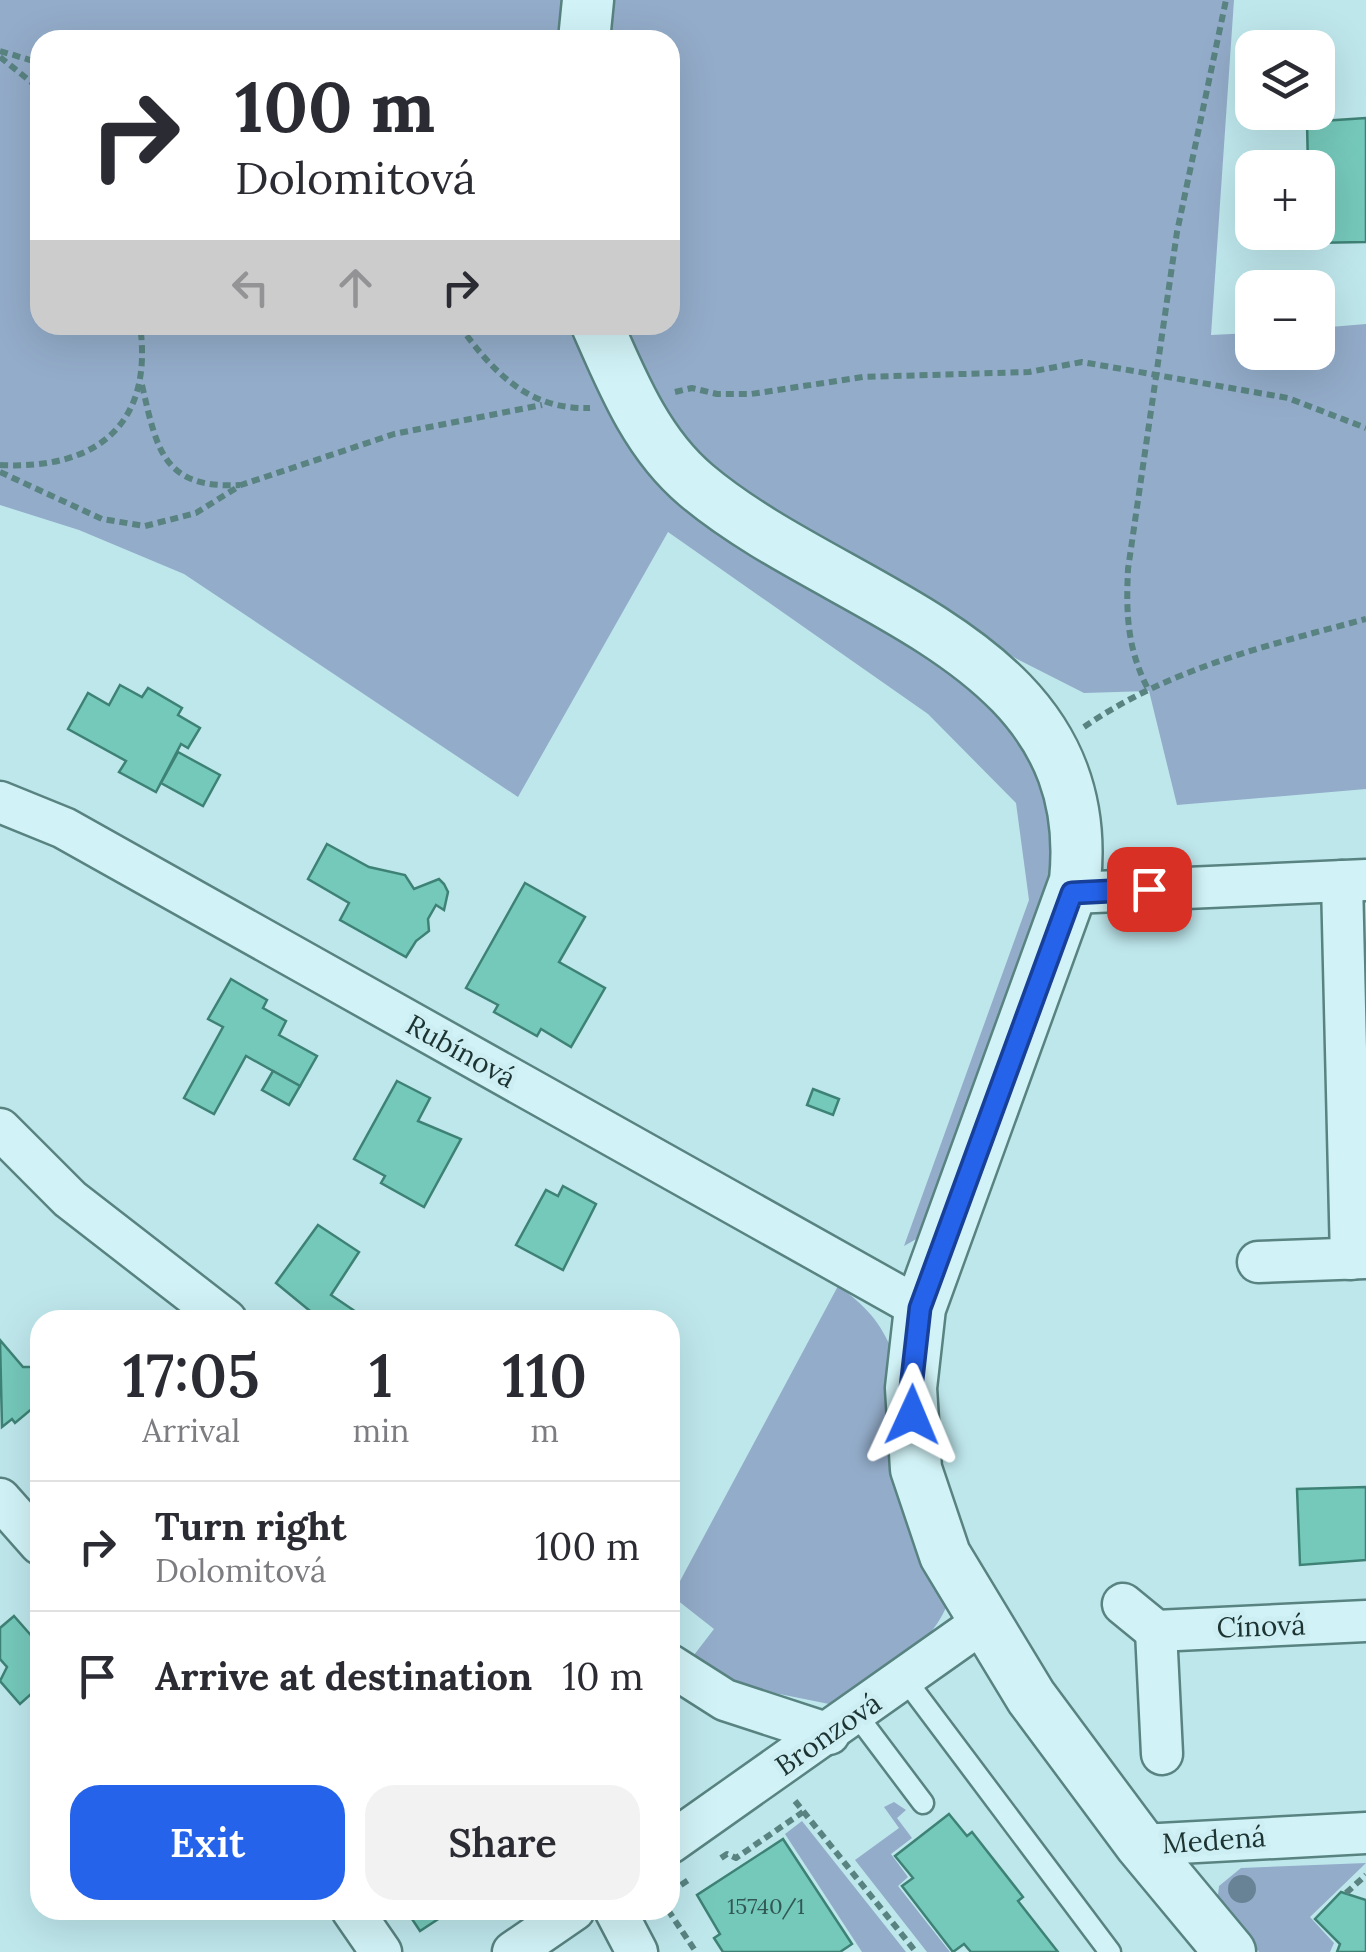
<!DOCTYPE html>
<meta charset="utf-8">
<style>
body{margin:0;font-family:Lora,serif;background:#f2f2f3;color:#2b2b33;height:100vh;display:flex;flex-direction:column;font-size:38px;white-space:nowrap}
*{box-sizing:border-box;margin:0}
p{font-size:32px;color:#7c7c81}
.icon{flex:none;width:55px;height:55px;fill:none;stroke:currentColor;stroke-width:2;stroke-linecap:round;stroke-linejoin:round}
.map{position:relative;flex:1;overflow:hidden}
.drawer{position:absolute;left:30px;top:1310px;width:650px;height:610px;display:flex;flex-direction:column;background:#fff;border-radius:30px;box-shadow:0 10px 40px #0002}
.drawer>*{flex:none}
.top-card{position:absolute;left:30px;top:30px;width:650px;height:305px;border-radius:30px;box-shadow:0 10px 40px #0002;background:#fff;color:#2b2b33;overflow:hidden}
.controls{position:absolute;left:1235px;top:30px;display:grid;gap:20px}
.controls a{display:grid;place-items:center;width:100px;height:100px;border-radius:20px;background:#fff;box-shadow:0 10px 40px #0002;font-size:50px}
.pin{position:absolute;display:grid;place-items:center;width:85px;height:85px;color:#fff;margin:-42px;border-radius:20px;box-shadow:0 5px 15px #0006}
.me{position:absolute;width:110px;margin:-55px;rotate:1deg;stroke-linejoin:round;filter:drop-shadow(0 0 8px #0008)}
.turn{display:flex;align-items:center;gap:35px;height:210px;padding:0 40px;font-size:45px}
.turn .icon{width:130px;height:130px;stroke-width:2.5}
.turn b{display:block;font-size:70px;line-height:85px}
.lanes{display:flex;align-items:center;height:95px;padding:0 40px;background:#0003;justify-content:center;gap:50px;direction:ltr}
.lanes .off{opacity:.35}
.eta{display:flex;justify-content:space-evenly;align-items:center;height:170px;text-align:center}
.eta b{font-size:60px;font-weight:600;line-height:70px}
.action{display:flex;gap:20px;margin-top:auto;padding:20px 40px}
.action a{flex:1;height:115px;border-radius:30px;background:#2563eb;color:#fff;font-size:40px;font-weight:600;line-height:115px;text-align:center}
.action a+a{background:#f2f2f3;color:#2b2b33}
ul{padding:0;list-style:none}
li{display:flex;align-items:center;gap:30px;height:130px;padding:0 40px;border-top:2px solid #e1e1e2}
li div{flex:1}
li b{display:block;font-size:38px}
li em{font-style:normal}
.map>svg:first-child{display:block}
</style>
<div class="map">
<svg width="1366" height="1952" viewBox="0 0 1366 1952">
<rect width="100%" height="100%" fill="#bee7ec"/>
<g fill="#93acc9">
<path d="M0,0h565l-2,40h-523v285h534l46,105 41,48 314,206 72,96 6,108 -128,346 -21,12 125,-346 -13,-97 -88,-89 -260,-182 -150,265 -334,-223 -105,-44 -79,-25z"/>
<path d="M611,0h623l-23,335 41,-2v19h66v-24l48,-4v465l-189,16 -28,-114 -65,2 -67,-34 -266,-160 -57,-47 -36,-45 -37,-82h49v-285h-62z"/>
<path d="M838,1286c27,19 43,36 55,67l57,243c-15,53 -73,79 -116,109l-100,-20 -40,-30 20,-26 -42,-33z"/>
<path d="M894,1802l12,8 -9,8 15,20 -21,16 17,23 -10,9 52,66h-23l-72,-92 44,-32 -15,-21z"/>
<path d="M802,1821l104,131h-44l-77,-118z"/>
<path d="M1366,1863l-56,54 24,26 -4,9h-71l-42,-47 2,-19 22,-18z"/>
</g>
<g fill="#75c9bb" stroke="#3e8275" stroke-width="2.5">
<path d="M1366,118v124l-57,1v-11h9v-64h-10l-1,-46z"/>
<path d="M120,685l22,12 6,-9 34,20 -4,7 22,13 -12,20 -7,-4 -25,48 -37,-20 7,-11 -58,-32 20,-36 21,12z"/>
<path d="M178,752l42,23 -17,31 -42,-23z"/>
<path d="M327,844l42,23 36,8 9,14 25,-10 5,5 4,8 -4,18 -8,-5 -8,14 1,12 -13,10 -10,16 -66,-37 9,-17 -41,-24z"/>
<path d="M525,883l60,34 -26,45 46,26 -34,59 -30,-18 -4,7 -43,-24 4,-7 -32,-17z"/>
<path d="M231,979l36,21 -4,8 23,13 -7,14 38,21 -17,30 -54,-30 -32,58 -30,-16 39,-71 -15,-8z"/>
<path d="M273,1071l27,15 -11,19 -27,-15z"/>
<path d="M397,1081l33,17 -12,23 43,18 -37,68 -43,-24 4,-7 -31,-17z"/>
<path d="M813,1089l26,10 -6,16 -26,-10z"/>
<path d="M563,1186l33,18 -33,66 -47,-25 30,-55 12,6z"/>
<path d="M318,1225l41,27 -28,43 37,25h-47l-45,-37z"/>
<path d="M0,1340l23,27h9l8,18v17l-25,21 -3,-4 -10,8z"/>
<path d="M1366,1487v73l-66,5 -3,-76z"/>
<path d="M14,1616l22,25 4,-3v48l-20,18 -20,-23 7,-14 -7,-8v-31z"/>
<path d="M949,1814l18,22 5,-4 51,65 -5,4 40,51h-87l-7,-8 -11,8 -51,-66 11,-8 -18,-22z"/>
<path d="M783,1839l69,105 -12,8h-117l-9,-14 6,-4 -23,-39z"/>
<path d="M1341,1892l25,8v52h-29l3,-8 -25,-25z"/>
<path d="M406,1910h46l-32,21z"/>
</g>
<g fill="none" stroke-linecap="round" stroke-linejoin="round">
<g stroke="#588381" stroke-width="25">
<g id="service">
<path d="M905,1679l205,273"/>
<path d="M856,1714l67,89"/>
</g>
</g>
<g stroke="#588381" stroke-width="45">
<g id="minor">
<path d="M0,802l64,26 856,480"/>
<path d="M1342,881l9,378"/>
<path d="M1072,893l294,-13"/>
<path d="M0,1129l70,70 156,121"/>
<path d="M1258,1262l108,-4"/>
<path d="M0,1499l40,45"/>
<path d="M1123,1604l33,27 210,-10"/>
<path d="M1156,1631l6,123"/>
<path d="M670,1665l55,35 104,34"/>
<path d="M670,1843l313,-221"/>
<path d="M1141,1845l225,-12"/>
<path d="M352,1910l29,42"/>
<path d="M615,1910l22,42"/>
<path d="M513,1952l61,-42"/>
</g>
</g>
<g stroke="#588381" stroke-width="55">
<g id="tertiary">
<path d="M584,40l4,-40"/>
<path d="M597,325c25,57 50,119 99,160 142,120 403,163 379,396l-155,427 -9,80 5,81 29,86 86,142 110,148 89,107"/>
</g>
</g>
<g stroke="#588381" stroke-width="6" stroke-dasharray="8 5" stroke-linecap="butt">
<path d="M0,51l40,12"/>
<path d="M0,57l40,32"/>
<path d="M459,325c34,47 69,85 131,83"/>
<path d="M142,385c15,65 21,104 98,100"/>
<path d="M675,392l17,-4 25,6h34l112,-17 166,-5 53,-10 206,36 78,30"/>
<path d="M0,465c95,5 154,-39 140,-140"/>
<path d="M0,472l102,47 43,7 51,-13 45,-28 153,-51 148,-29"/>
<path d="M1147,687c-20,-40 -21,-74 -19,-118l49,-337 49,-232"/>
<path d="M1084,727c84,-58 184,-82 282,-108"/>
<path d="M795,1801l121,151"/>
<path d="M721,1858l6,-4 9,4 67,-46"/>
<path d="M670,1892l20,-13"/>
<path d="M1346,1893l20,-18"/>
<path d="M668,1910l28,42"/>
</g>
<use href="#service" stroke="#d1f3f7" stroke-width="20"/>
<use href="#minor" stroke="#d1f3f7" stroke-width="40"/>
<use href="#tertiary" stroke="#d1f3f7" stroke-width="50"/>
</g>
<circle fill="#698396" cx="1242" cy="1889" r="14"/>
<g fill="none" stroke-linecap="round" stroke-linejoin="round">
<g stroke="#184099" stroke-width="25">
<path id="route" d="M912,1415l-1,-27 9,-80 152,-415 77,-4"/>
</g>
<use href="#route" stroke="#2563eb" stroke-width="18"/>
</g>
<g text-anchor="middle" stroke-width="10" stroke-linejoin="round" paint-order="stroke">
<g font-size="22" fill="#325854">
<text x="766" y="1914">15740/1</text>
</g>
<g font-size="28" fill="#1c3331" stroke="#cdeff4">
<text transform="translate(461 1051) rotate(29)" y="10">Rubínová</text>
<text transform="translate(1261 1626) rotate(-2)" y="10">Cínová</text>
<text transform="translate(828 1734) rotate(-35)" y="10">Bronzová</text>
<text transform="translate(1214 1840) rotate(-4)" y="10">Medená</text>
</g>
</g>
</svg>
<div class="controls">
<a><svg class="icon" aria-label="layers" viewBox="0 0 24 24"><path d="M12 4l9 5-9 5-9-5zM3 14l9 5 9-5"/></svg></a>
<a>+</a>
<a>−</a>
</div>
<div class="pin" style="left:1149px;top:889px;background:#d93025"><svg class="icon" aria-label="arrive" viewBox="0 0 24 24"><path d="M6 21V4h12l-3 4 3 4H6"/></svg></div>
<svg class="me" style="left:912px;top:1415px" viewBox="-20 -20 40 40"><path d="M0-17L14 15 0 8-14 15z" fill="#2563eb" stroke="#fff" stroke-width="4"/></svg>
<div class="top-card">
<div class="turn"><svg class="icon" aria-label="right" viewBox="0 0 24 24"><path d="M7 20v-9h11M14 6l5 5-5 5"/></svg><div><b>100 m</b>Dolomitová</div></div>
<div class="lanes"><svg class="icon off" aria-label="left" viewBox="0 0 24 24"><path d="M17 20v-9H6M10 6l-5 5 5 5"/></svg><svg class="icon off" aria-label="ahead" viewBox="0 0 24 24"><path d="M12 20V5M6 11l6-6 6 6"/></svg><svg class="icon" aria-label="right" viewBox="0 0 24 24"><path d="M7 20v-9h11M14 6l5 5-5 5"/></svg></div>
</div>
<section class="drawer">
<div class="eta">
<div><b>17:05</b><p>Arrival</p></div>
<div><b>1</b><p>min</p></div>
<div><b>110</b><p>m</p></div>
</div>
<ul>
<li><svg class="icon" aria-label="right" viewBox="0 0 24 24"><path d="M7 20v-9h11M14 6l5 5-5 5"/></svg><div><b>Turn right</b><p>Dolomitová</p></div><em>100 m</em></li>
<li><svg class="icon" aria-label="arrive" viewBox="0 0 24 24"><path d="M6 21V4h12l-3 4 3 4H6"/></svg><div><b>Arrive at destination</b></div><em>10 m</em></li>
</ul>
<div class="action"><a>Exit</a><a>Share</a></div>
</section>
</div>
